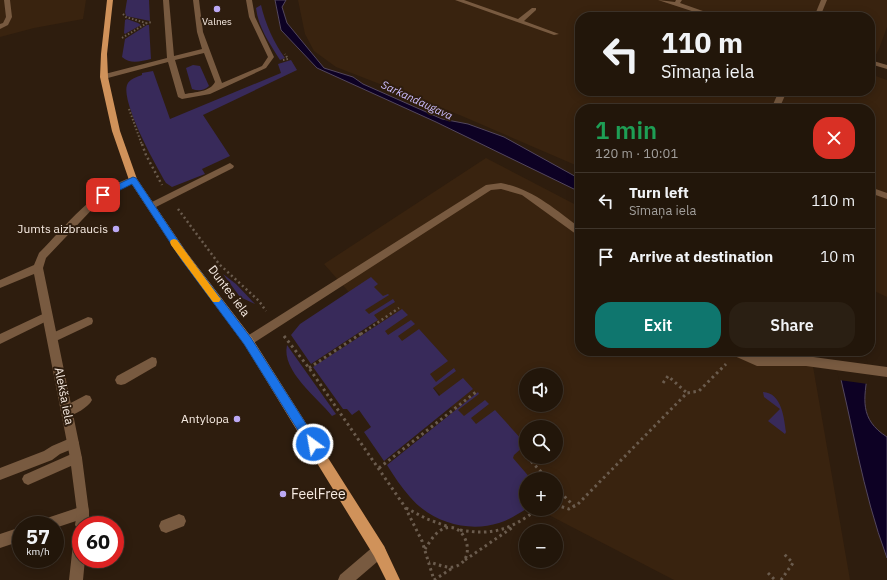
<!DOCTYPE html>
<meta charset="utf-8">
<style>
body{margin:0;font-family:"IBM Plex Sans",sans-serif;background:#2a1f13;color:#f1f3f6;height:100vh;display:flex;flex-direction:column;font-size:15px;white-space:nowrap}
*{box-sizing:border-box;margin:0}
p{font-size:13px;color:#a29f9c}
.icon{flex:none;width:22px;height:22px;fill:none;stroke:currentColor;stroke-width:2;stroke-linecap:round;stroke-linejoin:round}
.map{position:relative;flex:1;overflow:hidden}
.panel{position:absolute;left:575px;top:104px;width:300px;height:252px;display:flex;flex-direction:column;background:#22160a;border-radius:16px;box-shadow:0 2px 10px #0003,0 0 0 1px #3f352b}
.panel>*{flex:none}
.hud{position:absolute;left:575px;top:12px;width:300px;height:84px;border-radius:16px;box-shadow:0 2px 10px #0003,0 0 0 1px #3f352b;background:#22160a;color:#f1f3f6;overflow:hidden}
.fabs{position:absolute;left:519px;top:368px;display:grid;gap:8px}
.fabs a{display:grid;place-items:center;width:44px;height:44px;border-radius:50%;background:#22160a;box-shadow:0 2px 10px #0003,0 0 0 1px #3f352b;font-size:20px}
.speed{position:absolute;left:12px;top:516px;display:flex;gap:8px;font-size:20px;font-weight:700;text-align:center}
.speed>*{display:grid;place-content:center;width:52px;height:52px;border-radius:50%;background:#22160a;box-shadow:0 2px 10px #0003,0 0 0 1px #3f352b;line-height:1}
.speed small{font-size:10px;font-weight:400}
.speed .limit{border:6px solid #d22;background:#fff;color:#111}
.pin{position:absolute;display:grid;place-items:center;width:34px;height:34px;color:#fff;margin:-17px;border-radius:8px;box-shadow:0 2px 6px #0006}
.me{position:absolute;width:44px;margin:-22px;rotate:328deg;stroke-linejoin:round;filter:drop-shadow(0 0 3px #0008)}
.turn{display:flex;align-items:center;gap:14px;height:84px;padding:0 20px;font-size:18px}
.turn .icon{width:52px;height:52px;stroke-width:2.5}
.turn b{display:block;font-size:28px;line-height:34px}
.round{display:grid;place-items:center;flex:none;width:42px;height:42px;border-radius:16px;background:#2a1f13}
.headline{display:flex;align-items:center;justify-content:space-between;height:68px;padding:0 20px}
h1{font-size:24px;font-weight:600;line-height:30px;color:#1e9e55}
.button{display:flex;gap:8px;margin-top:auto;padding:8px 20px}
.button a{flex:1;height:46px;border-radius:16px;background:#0f766e;color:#fff;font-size:16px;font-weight:600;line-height:46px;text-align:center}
.button a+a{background:#2a1f13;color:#f1f3f6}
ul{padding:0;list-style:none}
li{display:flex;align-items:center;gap:12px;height:56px;padding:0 20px;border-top:1px solid #3f352b}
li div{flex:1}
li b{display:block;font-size:15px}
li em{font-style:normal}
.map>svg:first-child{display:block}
</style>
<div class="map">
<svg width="887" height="580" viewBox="0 0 887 580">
<rect width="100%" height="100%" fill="#2e1d0e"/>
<g fill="#39230f" fill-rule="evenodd">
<path d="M0,0h86l-3,19 -49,9 -34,9z"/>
<path d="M298,0h589v27l-8,22 -9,17v-49h-290v74h290v-17l17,6v217l-17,-8v-180h-290v58l-118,-51 -126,-49 -22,-16 -9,-17z"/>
<path d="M486,158l94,49v144h227l4,4 39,225h-176l-129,-67 -4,-4h15v-30h-30v13l-202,-228zM526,375h30v30h-30zM526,427h30v30h-30z"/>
</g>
<g fill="#382a5a">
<path d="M127,0h22l1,21 -24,-5 -1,-4z"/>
<path d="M261,5c4,18 13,38 24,53l-5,2c-10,-16 -22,-33 -24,-52z"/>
<path d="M127,19l11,4 3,2 -16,9 -1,-1 1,-13z"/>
<path d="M147,25h2l2,34c-10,2 -20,6 -29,-2l3,-18z"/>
<path d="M291,60l6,10 -94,45 27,41 -28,13 3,5 -33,13 -6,-4c-10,-17 -45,-80 -39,-98 2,-6 10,-8 15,-10v-2l11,-2 17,48 111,-46 -3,-9z"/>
<path d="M193,65l7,1 9,20c-5,5 -11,5 -17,3l-6,-21z"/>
<path d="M223,274l13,10 19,20 -15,-7z"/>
<path d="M371,277l7,7 -4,3 9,9 5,-2 1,1 -24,15 4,4 24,-15 2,3 -21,13 4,5 -67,44 -20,-29 9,-11z"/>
<path d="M402,309l6,6 -23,16 3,4 23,-15 4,4 -17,12 4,5 17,-12 29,32 -18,13 6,8 18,-14 2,3 -23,17 6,8 24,-18 10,11 -89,72 -20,-29 7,-5 -12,-17 -7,5 -5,-6h-4l-30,-42z"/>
<path d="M287,345l49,69 -4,2c-14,-18 -51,-45 -45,-71z"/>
<path d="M478,392l1,2 -21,16 6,6 21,-16 4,4 -18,14 5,6 19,-14 28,31v6l-9,8 -1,3 18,21h-5v30c-8,5 -17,11 -27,14 -31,10 -68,-1 -89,-26 -9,-10 -16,-21 -23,-32z"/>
<path d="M763,392c19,1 21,26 23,40l-1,2 -17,-13 12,-12 -16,-12z"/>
</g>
<g fill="#0d0124" stroke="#53475d">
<path d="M275,0h11l-4,7 5,16 37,45 29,9 10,7 79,35 26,5 36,13 76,42v13l-144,-70 -119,-54 -36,-38z"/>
<path d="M834,351l34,20c-4,28 -9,48 19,66v121c-25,-67 -35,-138 -53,-207z"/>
</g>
<path fill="#2e1d0e" d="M832,351h32l6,20 -2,13 -29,-4z"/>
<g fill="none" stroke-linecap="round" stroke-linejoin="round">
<g stroke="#6b5c4e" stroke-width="2" stroke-dasharray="1.5 2" stroke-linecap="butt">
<path d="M123,14l3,3 20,6"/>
<path d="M122,38l25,-15 5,-1"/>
<path d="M283,60l5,-1 -3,-5"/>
<path d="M129,109l13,36"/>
</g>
<g stroke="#6b5c4e" stroke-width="2.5" stroke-dasharray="2 3" stroke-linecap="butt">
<path d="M142,144l4,11 16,30"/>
<path d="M178,209l41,55 40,37 7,10"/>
<path d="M361,334l38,-26"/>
</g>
<g stroke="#6b5c4e" stroke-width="3" stroke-dasharray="2.5 3.5" stroke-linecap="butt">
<path d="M284,336l25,32 96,139 17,34 12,39"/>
<path d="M309,368l53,-35"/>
<path d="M663,383l5,-7 19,17"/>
<path d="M522,451l4,5"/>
<path d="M527,457l21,22"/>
<path d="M379,468l97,-76"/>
<path d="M556,488l18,18"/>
<path d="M556,505l13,4 8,-4 110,-112 12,-2 27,-27"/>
<path d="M406,508l21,11 22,8"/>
<path d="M460,530c34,6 51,-1 78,-21"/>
<path d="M425,549c4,-6 9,-15 16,-19 24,-14 39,32 12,37 -8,1 -16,-3 -24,-5"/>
<path d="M465,560l48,-33"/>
<path d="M768,573l7,7"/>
<path d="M434,580l20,-13"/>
<path d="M781,580l12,-17 -10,-10"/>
</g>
<g fill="#785a40" fill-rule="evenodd">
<path d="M4,0h6l2,17 -4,8 -8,4v-5l3,-1 3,-6z"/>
<path d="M163,0h6l5,56 28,-7 -5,-17 -4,-32h6l4,32 19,51 40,-17 6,-9 -19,-40 -3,-17h6l3,17 19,40 -8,11 -56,26 -28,5 -4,-2 -10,-35 -64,17h-3v-4l66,-17zM204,53l11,29c-5,10 -20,10 -30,12l-10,-34z"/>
<path d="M455,0h9l54,19 14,-11h4v2l-12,11 35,13 -5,1z"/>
<path d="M658,0l17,2 1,-2h6l-2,3 40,14h-10z"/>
<path d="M821,0h6l-7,17h-6z"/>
<path d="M870,60l17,5v4l-17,-5z"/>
<path d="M779,91h8l-8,18h-8z"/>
<path d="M606,103h6l15,6h-13l-8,-2z"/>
<path d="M230,163l4,3 -1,2 -79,40h-6l-1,-2 1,-2z"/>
<path d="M501,183c31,6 54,26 79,45v9l-58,-42 -21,-6 -10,1 -239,154 -4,2 -4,-2 -1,-3 1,-3 242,-153z"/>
<path d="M870,187l17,6v6l-17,-6z"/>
<path d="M47,312l4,1 1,3 -1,3 -51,25v-10z"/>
<path d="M88,317l4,1 1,3 -1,3 -36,17 -4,2 -4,-2 -1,-3 1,-3z"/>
<path d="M729,351h17l11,5h49l81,11v10l-81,-11h-49l-27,-12z"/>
<path d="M152,357l4,1 1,4 -1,4 -31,18 -4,1 -4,-1 -2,-4 2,-4z"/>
<path d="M86,395l4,1 2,4c-4,8 -17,14 -25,17l-4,-2 -2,-4 2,-4z"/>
<path d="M73,437l4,2 2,4 -2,4 -17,7 -8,6 -52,20v-12l44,-17 8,-5z"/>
<path d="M76,452l4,2 2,4 -2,4 -52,23 -4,-2 -2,-4 2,-4z"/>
<path d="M83,506l5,1 1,5 -1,5 -33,11v-3h-16l2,-5z"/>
<path d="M179,514l5,2 2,5 -2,5 -18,7 -5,-2 -2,-5 2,-5z"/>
<path d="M21,527v14l-21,7v-14z"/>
<path d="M379,544l5,2 2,5 -2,5 -28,24h-18l2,-5 34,-29z"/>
</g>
<path fill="#785a40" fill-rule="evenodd" d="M133,177l4,3 -1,2 -22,10 -14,9 -54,57 -3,10 39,190 7,54v13h-8v34h4l-2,21h-14l5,-45 4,-5 -3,-5 2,-13 -7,-54 -36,-184 -34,14v-8l34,-15 5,-12c28,-28 54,-64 94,-76z"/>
<path fill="#d0925a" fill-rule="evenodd" d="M107,0h6l-6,54 1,23 12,54 17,48 50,74 65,85 132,208 16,34h-14l-12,-24 -130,-212 -63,-85 -52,-79 -17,-49 -12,-54 1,-23z"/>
</g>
<path fill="#1a73e8" stroke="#114b97" d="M133,177l3,1 51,76 64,84 66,103 2,3 -2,4 -4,2 -4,-2 -65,-104 -63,-85 -49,-75 -26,13 -3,1 -4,-3 1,-2z"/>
<path fill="#f59e0b" d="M174,239l3,1 42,57 2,2 -2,3h-6l-42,-57 -1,-3 1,-2z"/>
<g fill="#bca9f5" stroke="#2e1d0e" stroke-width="1.5">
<circle cx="217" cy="9" r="4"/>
<circle cx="116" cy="229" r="4"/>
<circle cx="237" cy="419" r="4"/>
<circle cx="283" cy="494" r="4"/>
</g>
<g text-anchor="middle" stroke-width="4" stroke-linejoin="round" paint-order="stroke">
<g font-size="10" fill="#f7ebe2" stroke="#2e1d0e">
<text x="217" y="25">Valnes</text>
</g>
<g font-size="11" font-style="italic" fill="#ccbdfe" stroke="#2e1d0e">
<text transform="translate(417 100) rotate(25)" y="4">Sarkandaugava</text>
</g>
<g font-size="12" fill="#f7ebe2" stroke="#2e1d0e" text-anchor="end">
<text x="108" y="233">Jumts aizbraucis</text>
<text x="229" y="423">Antylopa</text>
</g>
<g font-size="12" fill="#f7ebe2" stroke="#2e1d0e">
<text transform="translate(229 291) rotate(53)" y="4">Duntes iela</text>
<text transform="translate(64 396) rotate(79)" y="4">Alekša iela</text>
</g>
<g font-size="14" fill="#f7ebe2" stroke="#2e1d0e" text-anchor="start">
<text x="291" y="499">FeelFree</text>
</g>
</g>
</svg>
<div class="fabs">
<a><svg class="icon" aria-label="sound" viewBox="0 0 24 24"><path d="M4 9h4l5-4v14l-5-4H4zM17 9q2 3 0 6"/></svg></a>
<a><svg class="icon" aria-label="search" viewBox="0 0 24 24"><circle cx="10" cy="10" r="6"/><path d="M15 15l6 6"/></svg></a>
<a>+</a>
<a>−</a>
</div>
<div class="speed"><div>57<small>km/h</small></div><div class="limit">60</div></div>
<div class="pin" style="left:103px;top:195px;background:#d93025"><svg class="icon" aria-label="arrive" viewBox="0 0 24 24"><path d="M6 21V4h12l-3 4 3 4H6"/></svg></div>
<svg class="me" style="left:313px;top:444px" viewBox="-20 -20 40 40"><circle r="17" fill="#1a73e8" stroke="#fff" stroke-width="3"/><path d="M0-11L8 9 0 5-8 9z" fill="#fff"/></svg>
<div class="hud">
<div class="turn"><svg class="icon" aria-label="left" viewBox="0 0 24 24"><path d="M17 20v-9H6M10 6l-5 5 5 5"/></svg><div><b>110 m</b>Sīmaņa iela</div></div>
</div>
<section class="panel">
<div class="headline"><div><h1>1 min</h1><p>120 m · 10:01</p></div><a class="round" style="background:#d93025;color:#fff"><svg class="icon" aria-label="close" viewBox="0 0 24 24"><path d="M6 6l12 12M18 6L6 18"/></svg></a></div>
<ul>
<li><svg class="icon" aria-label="left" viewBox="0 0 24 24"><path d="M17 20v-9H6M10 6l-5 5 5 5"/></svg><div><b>Turn left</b><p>Sīmaņa iela</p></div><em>110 m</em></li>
<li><svg class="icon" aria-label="arrive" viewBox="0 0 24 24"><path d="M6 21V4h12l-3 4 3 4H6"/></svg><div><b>Arrive at destination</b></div><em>10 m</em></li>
</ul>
<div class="button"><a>Exit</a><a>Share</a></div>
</section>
</div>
